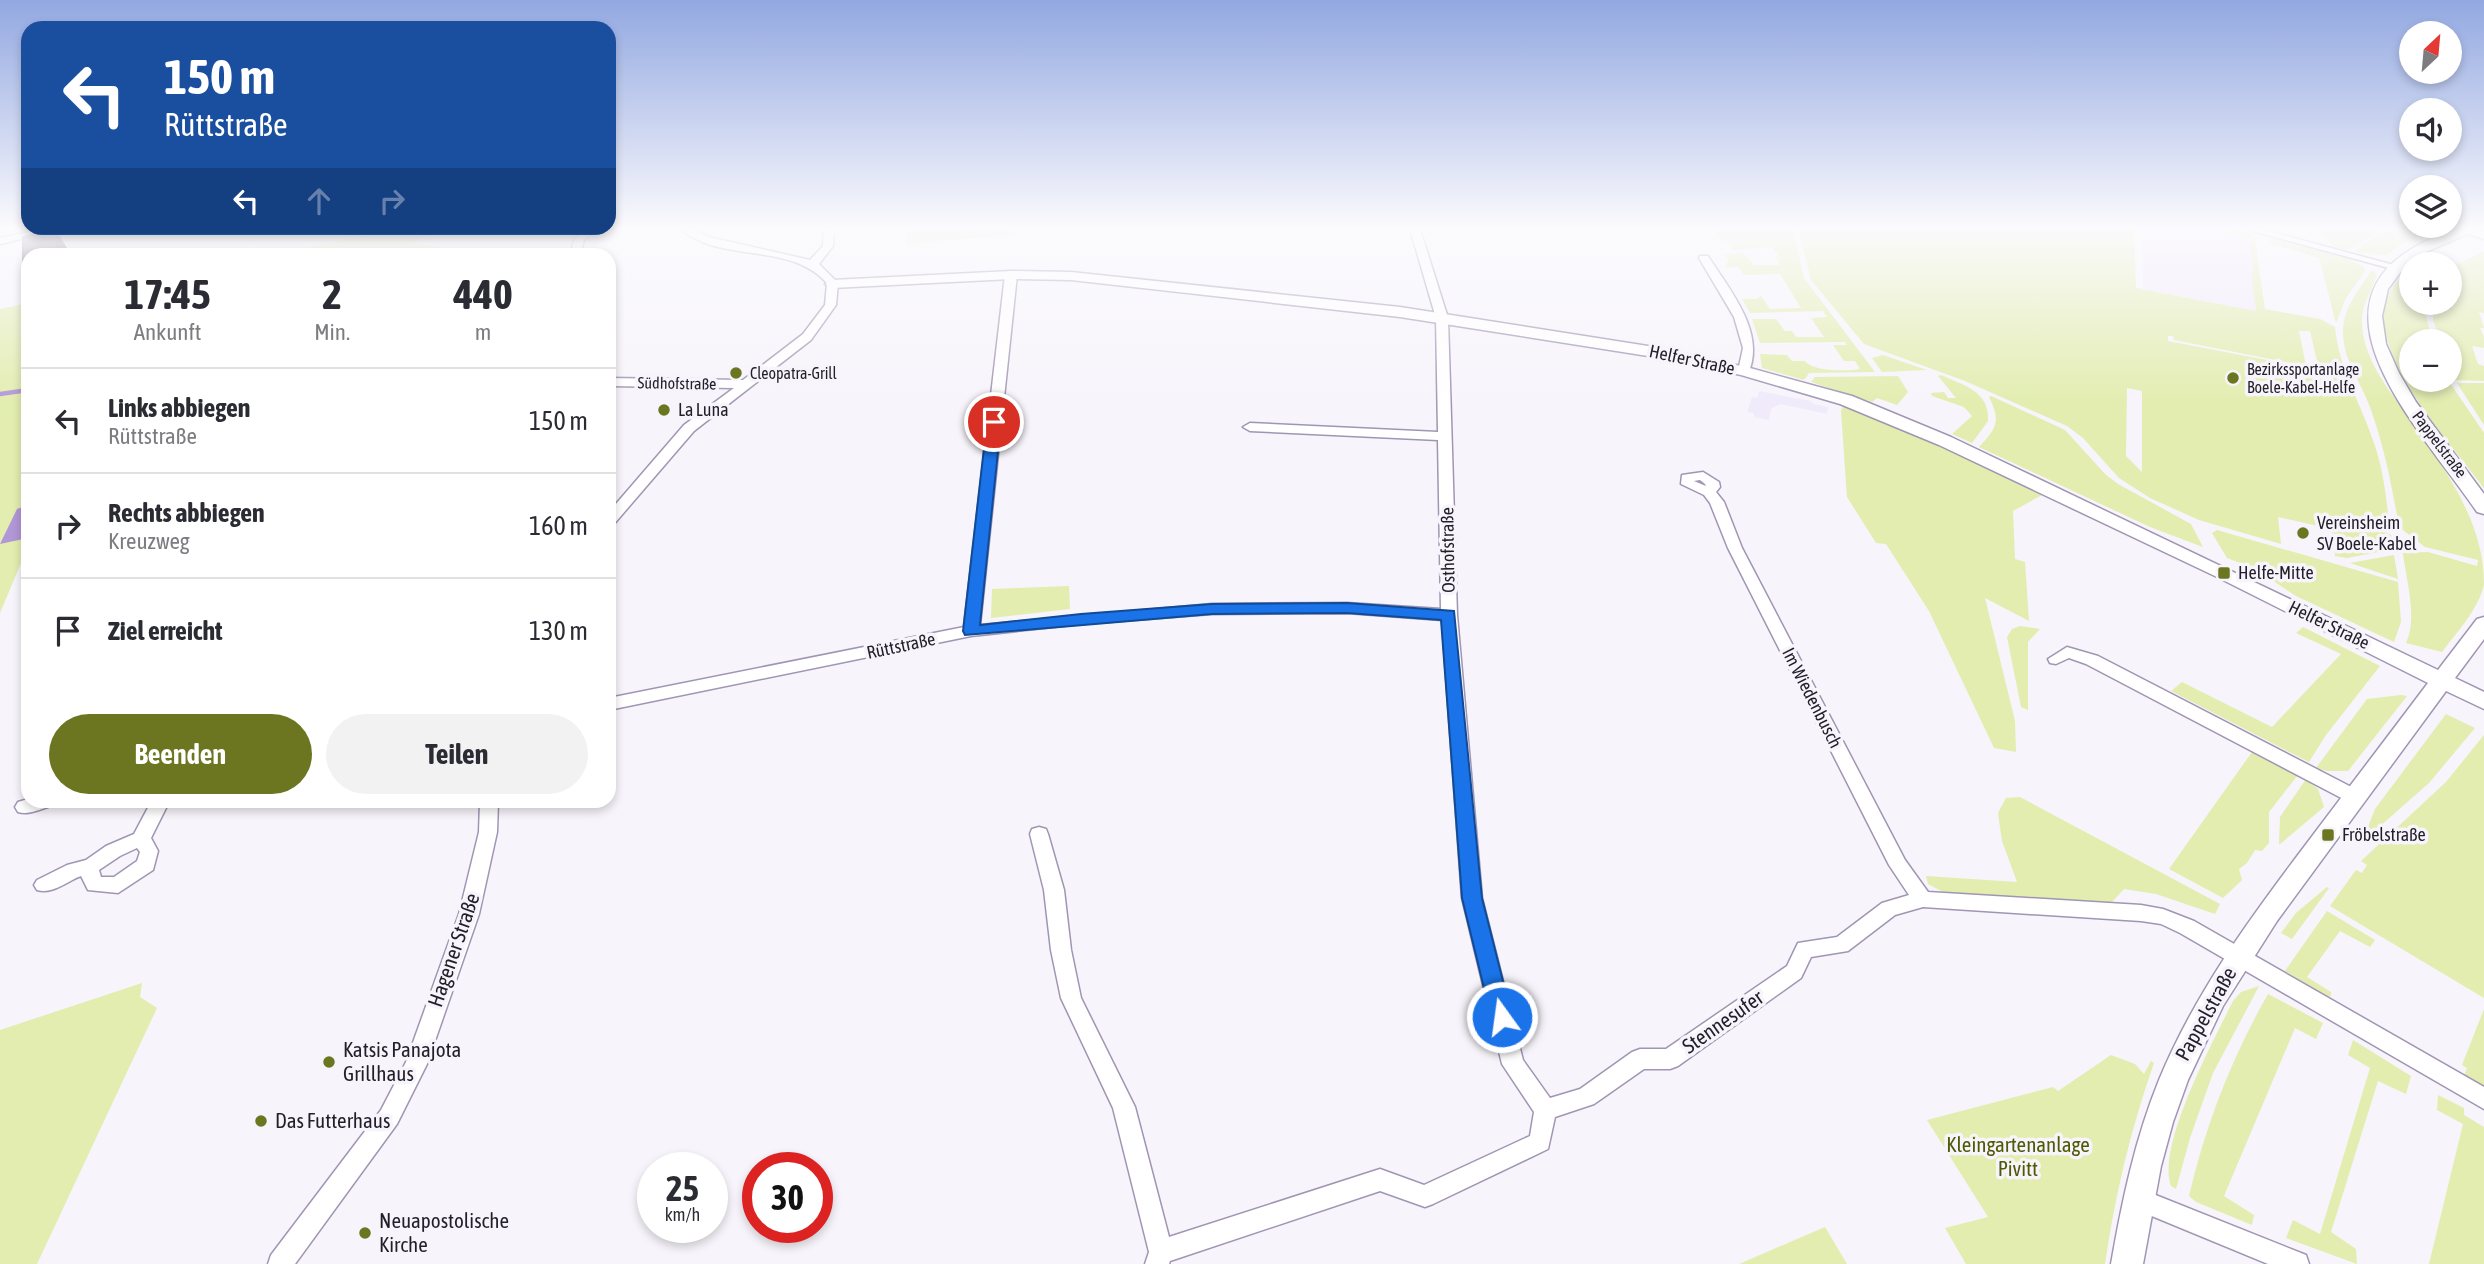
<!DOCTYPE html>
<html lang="de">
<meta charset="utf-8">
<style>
body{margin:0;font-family:"Asap Condensed",sans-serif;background:#f2f2f3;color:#2b2b33;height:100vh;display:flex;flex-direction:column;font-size:26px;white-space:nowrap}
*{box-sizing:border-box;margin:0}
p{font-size:23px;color:#7c7c81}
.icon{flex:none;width:38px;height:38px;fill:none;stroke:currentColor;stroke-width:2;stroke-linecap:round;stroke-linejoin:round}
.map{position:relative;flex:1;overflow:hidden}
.panel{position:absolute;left:21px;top:248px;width:595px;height:560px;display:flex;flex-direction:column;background:#fff;border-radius:21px;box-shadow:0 4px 10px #0003}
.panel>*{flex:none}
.top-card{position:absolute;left:21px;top:21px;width:595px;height:214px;border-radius:21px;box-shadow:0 4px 10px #0003;background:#1a4fa0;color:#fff;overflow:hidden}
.needle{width:46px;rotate:26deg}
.tools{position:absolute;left:2399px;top:21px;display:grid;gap:14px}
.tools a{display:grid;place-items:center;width:63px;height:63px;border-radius:50%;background:#fff;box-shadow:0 4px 10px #0003;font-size:35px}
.speed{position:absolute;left:637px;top:1152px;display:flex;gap:14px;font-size:35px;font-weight:700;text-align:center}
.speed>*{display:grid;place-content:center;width:91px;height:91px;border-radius:50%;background:#fff;box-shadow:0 4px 10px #0003;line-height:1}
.speed small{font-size:18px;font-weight:400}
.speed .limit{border:10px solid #d22;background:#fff;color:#111}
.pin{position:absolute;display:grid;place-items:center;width:60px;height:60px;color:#fff;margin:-30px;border:4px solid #fff;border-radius:50%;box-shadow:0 2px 7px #0007}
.me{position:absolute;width:77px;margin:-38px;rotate:346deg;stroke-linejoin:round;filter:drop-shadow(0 0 5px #0008)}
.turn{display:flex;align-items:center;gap:24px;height:147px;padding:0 28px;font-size:32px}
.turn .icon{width:91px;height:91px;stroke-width:2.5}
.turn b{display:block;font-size:49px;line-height:60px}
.lanes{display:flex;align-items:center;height:66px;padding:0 28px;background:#0003;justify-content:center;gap:35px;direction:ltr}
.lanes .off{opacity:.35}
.eta{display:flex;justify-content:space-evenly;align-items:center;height:119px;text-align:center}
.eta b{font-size:42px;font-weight:700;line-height:49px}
.primary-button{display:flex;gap:14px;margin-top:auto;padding:14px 28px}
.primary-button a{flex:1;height:80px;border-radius:42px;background:#6c7621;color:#fff;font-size:28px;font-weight:700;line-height:80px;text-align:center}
.primary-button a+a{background:#f2f2f3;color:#2b2b33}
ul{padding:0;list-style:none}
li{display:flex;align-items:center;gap:21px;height:105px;padding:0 28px;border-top:2px solid #e1e1e2}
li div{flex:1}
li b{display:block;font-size:26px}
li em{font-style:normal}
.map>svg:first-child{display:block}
</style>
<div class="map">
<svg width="2484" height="1264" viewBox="0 0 2484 1264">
<rect width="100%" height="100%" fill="#f7f5fb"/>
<g fill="#f0eafb">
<path d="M2142,229h87l-2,3 21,6 6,34h-3l5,39 -113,-22z"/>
<path d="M1759,391l52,10 2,3 15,3 -1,7 -47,-10 -9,5 -2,11 -15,-3v-4l-7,-1 5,-15 5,1z"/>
</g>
<g fill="#e2edaf" fill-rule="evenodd">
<path d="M375,229h65l-29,14 52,8 -7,5 -185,-1 103,-21z"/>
<path d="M907,229h105l1,6 -107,9z"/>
<path d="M1713,229h80l11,49 71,94 -66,1 -5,7 -42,-12 -2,-14 27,1 5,6h13c8,11 41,10 55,8l-5,-8h-11l-11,-16h14l-2,-3 -85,1 -8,-24h24l9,12h7l4,6h28l-13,-19 16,-1 -4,-6 -73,2 -8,-14h14l5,-3 9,13 31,-1 -21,-34 -36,1 -6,-8 -13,1 3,-8 -4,-5 19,-2 11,12h26l-5,-9h4l-7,-9 -39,3 -6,-8h-4z"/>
<path d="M1798,229h336l2,59 120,23 -5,-40h3l-6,-33 -22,-6 7,-3 21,5 11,75 55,10 15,8c4,43 27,78 40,119 9,27 12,57 15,86l-24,-11v2l25,12 3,14 -47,9 -12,-2 -3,-27 -54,-12 3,27 -82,-24 -49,-22 -31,-20 -36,-40 -16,-12 -102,-45 -101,-37 -53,-64zM2299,331h11l9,39 -151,-29v-5h5l1,4 132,26zM2127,388l15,3v81l-16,-16z"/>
<path d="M2317,229h66l-36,21 -13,-3z"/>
<path d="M2392,229h31l9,4 -31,11 -14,11 -33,-3 21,-16z"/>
<path d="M2269,238l80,21 15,8 1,4 -19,27 -10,25 -17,-65 -50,-15z"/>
<path d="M2484,252v61l-5,-1 5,16h-4l4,9v11l-12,-2 6,18 6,2v15l-29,-1 -5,-11v-28h-11l-6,-22v-16h17v-36z"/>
<path d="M2372,270l5,4c-4,16 -14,27 -15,45 -1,28 16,57 32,78 37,55 90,114 90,187 -5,25 -28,49 -42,68l-36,-9c12,-26 0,-62 -3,-90l25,-1 49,14 1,-6 -53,-13 -26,-20c-7,-41 -15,-81 -29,-120 -9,-25 -27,-47 -27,-75 0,-24 16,-43 29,-62z"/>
<path d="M2411,270l1,33h11l9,38h-20v39h36l36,53v55c-32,-46 -153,-167 -73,-218z"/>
<path d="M28,303v253l-7,7 -21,50v-304z"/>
<path d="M1883,355l44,15 -45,2 -10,-14z"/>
<path d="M1941,375c22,10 49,16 47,46l-16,22 -20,-9 20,-18 -8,-9 -32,-11 -1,-3 13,-1 4,6h8l-18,-22z"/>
<path d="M1898,376l10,16 -11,13 -20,-7 -5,4 -61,-20 4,-5z"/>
<path d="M2457,383h27v42z"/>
<path d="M1991,396l74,34 41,45 12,9 73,40 12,23 -53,-20 -171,-80c18,-19 22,-26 10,-50z"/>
<path d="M1846,400l205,90 -38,21 2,48 10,3 4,59 -44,-23 30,123 1,31 -22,-4 -65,-137 -43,-67 -10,-1 -29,-46 -6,-86z"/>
<path d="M2217,530l181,52 3,40 -7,20 -98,-46 -41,-27 -28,-11 -15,-25z"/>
<path d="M2394,555l4,24 -48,-16z"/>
<path d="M1069,586l1,23 -79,9 1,-29z"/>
<path d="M2020,626l20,3 -12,13v68l-7,-3 -14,-70 5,-8z"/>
<path d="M2303,627l77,39 -54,69 -17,27 -138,-71 11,-9 90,45 69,-73 -45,-21z"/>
<path d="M2401,695l6,1 -59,75h-21l-11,-3 51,-69z"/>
<path d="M2446,714l29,14 -46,55 -67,59 13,-33z"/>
<path d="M2484,735v263l-154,-92 26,-36 6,3 5,-8 -6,-4 85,-79z"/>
<path d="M2252,752l46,23 -29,37v31l-7,8 -7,-1 -8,13 -8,6 3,11 -19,18 -54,-29z"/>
<path d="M2306,779l12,10 6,18 -45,38 1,-28z"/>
<path d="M2020,797l200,107 -5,10 -59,-20 -32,-5 -12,13 -165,-8 -19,-10 -2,-8 91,6 -15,-41 -4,-28 8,-15z"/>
<path d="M2327,887l2,1 -37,51 -11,-6 15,-20z"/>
<path d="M2327,911l48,29 -5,7 -30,-16 -33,46 24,15v4l-4,1 -42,-26z"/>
<path d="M142,983l-2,14 17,11 -120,256h-37v-234z"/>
<path d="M2259,986l-46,87 -23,65 -14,51 -5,-3c-15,-40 43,-146 62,-185l8,-9z"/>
<path d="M2268,994l55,29 -7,16 -21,-11 -71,168 30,19 -2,10 -56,-23 -7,-6c17,-72 42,-137 79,-202z"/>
<path d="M2484,1009v77l-20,-10 3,-8 -5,-3z"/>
<path d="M2353,1040l58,36 -5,18 -28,-13 -47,151 25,17 1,15 -71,-26 7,-18 27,14 50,-166 -22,-13z"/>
<path d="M2111,1055l24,9 9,10 7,-13 3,2c-23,65 -39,132 -49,201h-139l-21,-36 43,-11 -61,-97 126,-33 5,4z"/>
<path d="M2438,1095l26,13v7l20,12v137h-55l34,-140 -26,-14z"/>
<path d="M1825,1227l22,37h-108z"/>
</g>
<path fill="#b197d6" d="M28,505v33l-28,6 17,-35z"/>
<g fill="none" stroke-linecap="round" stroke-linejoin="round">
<path stroke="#b197d6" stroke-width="4.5" d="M0,394l28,-4"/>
<g stroke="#a195b4" stroke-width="3">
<g id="minor">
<path d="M44,229h19l-63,15v-6z"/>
<path d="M584,229h13l-13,11 -4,16h-10l4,-16z"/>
<path d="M681,229h12l16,8 101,23 13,-14 1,-17h10l-1,17 -14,18 19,19 -2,22 -25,35 -117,91 -80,93 -5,1v-13l75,-87 50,-37 -125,-2v-8l134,2 60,-46 22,-29 2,-22c-37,-42 -106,-19 -146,-54z"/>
<path d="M1410,229h10l28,89 9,297 25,283 41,162 27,38 30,-9 52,-37 8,-3h26l121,-83 11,-23 39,-6 45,-34 27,-8 -20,-30 -161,-317 -18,-45 -6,-8 -23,-11 1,-9 21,-3 16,10 1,5 -4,5 8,10 18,46 163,312 23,32 213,13 22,4 31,12 290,166v22l-304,-176 -19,-9 -20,-3 -218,-14 -28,8 -47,36 -37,6 -10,21 -123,88 -8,3h-26l-50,35 -39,13 -7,32 -115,55 -8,3 -45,-16 -210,70 -1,3h-24l4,-12 -36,-144 -52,-110 -10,-48 -7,-60 -14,-56 2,-5 7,-2 7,2 2,5 16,56 7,60 10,48 54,109 34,130 211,-68 44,16 106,-49 4,-24 -32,-48 -40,-166 -20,-278 -95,-7 -135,1 -131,10 -110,12 -362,74v-12l355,-71 41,-352 6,-3 6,3 -37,350 232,-21 135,-1 94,6 -3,-169 -188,-9 -7,-4 7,-4 188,9 -2,-114zM1700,480l5,4 1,2 -12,-5z"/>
<path d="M2245,229h16l140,38 -5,3z"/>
<path d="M2463,229l21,3v7l-21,-7z"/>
<path d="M1700,256h8c21,33 59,77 40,118l-4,1 -6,-4 5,-23 -9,-31 -35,-59z"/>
<path d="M2067,647l31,9 263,136 3,5 -3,5h-12l-263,-138 -17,-6 -13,6 -6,-1 -2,-4z"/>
<path d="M28,799v3h23l-3,5c-10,3 -20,8 -30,5l-3,-5 3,-5z"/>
<path d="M151,802h18l-18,36 7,13 -5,19 -35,23 -30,-3 -7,-14c-14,5 -29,19 -44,14l-3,-5 3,-5 30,-15 19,-5 20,-14 28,-12zM137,848l3,4 -3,9 -23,16h-13l-2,-7 21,-14z"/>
<path d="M480,802h18l-1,30 -18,82 -52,150 -30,60 -102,140h-27l3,-9 110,-145 25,-48 53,-148 20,-82z"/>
<path d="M2138,1188l168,67 3,9h-41l-138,-57 -4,-8 4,-8z"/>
</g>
</g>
<g stroke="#a195b4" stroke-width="3">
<g id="tertiary">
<path d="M2458,229h21l-55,24 -21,16 -15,20 -6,27 4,28 13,29 17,29 68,92v20l-7,-2c-61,-90 -200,-227 -19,-283z"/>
<path d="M1011,271l60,1 329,35 248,39 102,22 102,28 99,41 487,233 39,-51 7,-2v22l-29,39 29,14v17l-38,-18 -169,230 -54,85 -35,74 -15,42 -12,44 -18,98h-32c11,-63 24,-125 48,-184 36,-87 91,-162 148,-237 40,-53 81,-107 121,-160l-211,-106 -278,-132 -99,-41 -99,-29 -93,-19 -248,-39 -329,-37 -60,-1 -179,9 -7,-4 7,-4z"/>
</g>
</g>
<use href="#minor" fill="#fff" fill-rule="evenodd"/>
<use href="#tertiary" fill="#fff" fill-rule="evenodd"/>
</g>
<g fill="#393245">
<path d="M56,230l11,18 1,8h-21z"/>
<path d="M28,259v10l-5,-8z"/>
</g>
<path fill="#524762" stroke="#393245" stroke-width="2" d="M56,230l1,23 -10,3h-19v3l-5,2v-24z"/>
<linearGradient id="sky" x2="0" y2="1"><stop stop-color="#92a8e1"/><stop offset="0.56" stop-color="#fbfafd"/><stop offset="1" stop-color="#fbfafd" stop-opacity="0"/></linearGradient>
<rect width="2484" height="406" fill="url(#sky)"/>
<path fill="#1a73e8" stroke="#114b97" stroke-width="2" d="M994,418l7,4 -21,203 101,-11 131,-10 135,-1 107,8 28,287 30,119 -3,6 -7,3 -8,-3 -3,-6 -29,-119 -21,-278 -94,-7 -135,1 -247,21 -2,-4 24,-209z"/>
<g fill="#6c7621" stroke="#f7f5fb" stroke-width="2.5">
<circle cx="736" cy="373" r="7"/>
<circle cx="2233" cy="378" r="7"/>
<circle cx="664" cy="410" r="7"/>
<circle cx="2303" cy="533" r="7"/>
<rect x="2217" y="566" width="14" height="14" rx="3.5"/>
<rect x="2321" y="828" width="14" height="14" rx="3.5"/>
<circle cx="329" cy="1062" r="7"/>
<circle cx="261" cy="1121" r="7"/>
<circle cx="365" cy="1233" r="7"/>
</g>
<g text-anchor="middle" stroke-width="7" stroke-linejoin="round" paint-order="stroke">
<g font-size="16" fill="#231e2a" stroke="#f7f5fb" text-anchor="start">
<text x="2247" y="375">Bezirkssportanlage<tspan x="2247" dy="18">Boele-Kabel-Helfe</tspan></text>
<text x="750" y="379">Cleopatra-Grill</text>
</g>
<g font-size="16" fill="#231e2a" stroke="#f7f5fb">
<text transform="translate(677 383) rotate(1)" y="6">Südhofstraße</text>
<text transform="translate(2440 444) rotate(53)" y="6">Pappelstraße</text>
</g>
<g font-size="18" fill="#231e2a" stroke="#f7f5fb">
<text transform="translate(1692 360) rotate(12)" y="6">Helfer Straße</text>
<text transform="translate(1448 550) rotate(-91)" y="6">Osthofstraße</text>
<text transform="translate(2329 625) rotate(26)" y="6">Helfer Straße</text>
<text transform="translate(901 646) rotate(-12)" y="6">Rüttstraße</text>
<text transform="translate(1812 698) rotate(63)" y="6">Im Wiedenbusch</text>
</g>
<g font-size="18" fill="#231e2a" stroke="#f7f5fb" text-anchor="start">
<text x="678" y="416">La Luna</text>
<text x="2317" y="529">Vereinsheim<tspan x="2317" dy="21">SV Boele-Kabel</tspan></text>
<text x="2238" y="579">Helfe-Mitte</text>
<text x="2342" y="841">Fröbelstraße</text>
</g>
<g font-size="21" fill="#231e2a" stroke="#f7f5fb">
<text transform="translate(454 950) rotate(-71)" y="7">Hagener Straße</text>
<text transform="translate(2206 1014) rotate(-61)" y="7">Pappelstraße</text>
<text transform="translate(1723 1022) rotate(-35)" y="7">Stennesufer</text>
</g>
<g font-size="21" fill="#231e2a" stroke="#f7f5fb" text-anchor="start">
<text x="343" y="1057">Katsis Panajota<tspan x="343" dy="24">Grillhaus</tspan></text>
<text x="275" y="1128">Das Futterhaus</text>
<text x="379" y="1228">Neuapostolische<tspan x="379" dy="24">Kirche</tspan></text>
</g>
<g font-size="21" fill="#505905" stroke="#f7f5fb">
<text x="2018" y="1152">Kleingartenanlage<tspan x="2018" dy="24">Pivitt</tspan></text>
</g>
</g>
</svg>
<div class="tools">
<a><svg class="needle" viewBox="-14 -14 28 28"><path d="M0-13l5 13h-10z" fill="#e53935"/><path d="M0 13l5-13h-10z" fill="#7c7c81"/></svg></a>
<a><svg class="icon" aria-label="sound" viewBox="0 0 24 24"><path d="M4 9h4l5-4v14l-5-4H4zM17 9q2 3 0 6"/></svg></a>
<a><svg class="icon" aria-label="layers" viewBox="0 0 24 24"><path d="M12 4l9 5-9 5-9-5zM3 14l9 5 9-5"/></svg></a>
<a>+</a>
<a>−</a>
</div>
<div class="speed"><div>25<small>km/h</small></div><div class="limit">30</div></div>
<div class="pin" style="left:994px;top:422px;background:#d93025"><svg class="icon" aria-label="arrive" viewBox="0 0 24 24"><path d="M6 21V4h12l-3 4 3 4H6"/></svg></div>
<svg class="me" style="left:1502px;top:1017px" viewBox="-20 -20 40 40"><circle r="17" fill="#1a73e8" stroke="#fff" stroke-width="3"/><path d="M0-11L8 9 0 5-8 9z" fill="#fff"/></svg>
<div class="top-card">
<div class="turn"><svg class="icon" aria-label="left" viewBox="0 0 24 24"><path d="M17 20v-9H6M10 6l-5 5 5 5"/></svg><div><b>150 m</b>Rüttstraße</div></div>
<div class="lanes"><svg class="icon" aria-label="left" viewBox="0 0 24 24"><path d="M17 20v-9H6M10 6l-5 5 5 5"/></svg><svg class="icon off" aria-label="ahead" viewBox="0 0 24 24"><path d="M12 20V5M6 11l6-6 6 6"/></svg><svg class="icon off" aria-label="right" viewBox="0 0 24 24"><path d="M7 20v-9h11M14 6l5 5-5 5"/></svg></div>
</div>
<section class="panel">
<div class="eta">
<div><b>17:45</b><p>Ankunft</p></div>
<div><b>2</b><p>Min.</p></div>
<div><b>440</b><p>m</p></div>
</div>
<ul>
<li><svg class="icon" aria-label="left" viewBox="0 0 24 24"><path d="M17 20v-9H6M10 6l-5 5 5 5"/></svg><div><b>Links abbiegen</b><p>Rüttstraße</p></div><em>150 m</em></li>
<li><svg class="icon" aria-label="right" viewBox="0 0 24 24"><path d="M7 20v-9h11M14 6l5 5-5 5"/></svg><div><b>Rechts abbiegen</b><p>Kreuzweg</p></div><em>160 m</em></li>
<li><svg class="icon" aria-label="arrive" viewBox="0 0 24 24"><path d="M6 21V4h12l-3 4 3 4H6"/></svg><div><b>Ziel erreicht</b></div><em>130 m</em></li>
</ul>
<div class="primary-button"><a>Beenden</a><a>Teilen</a></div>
</section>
</div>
